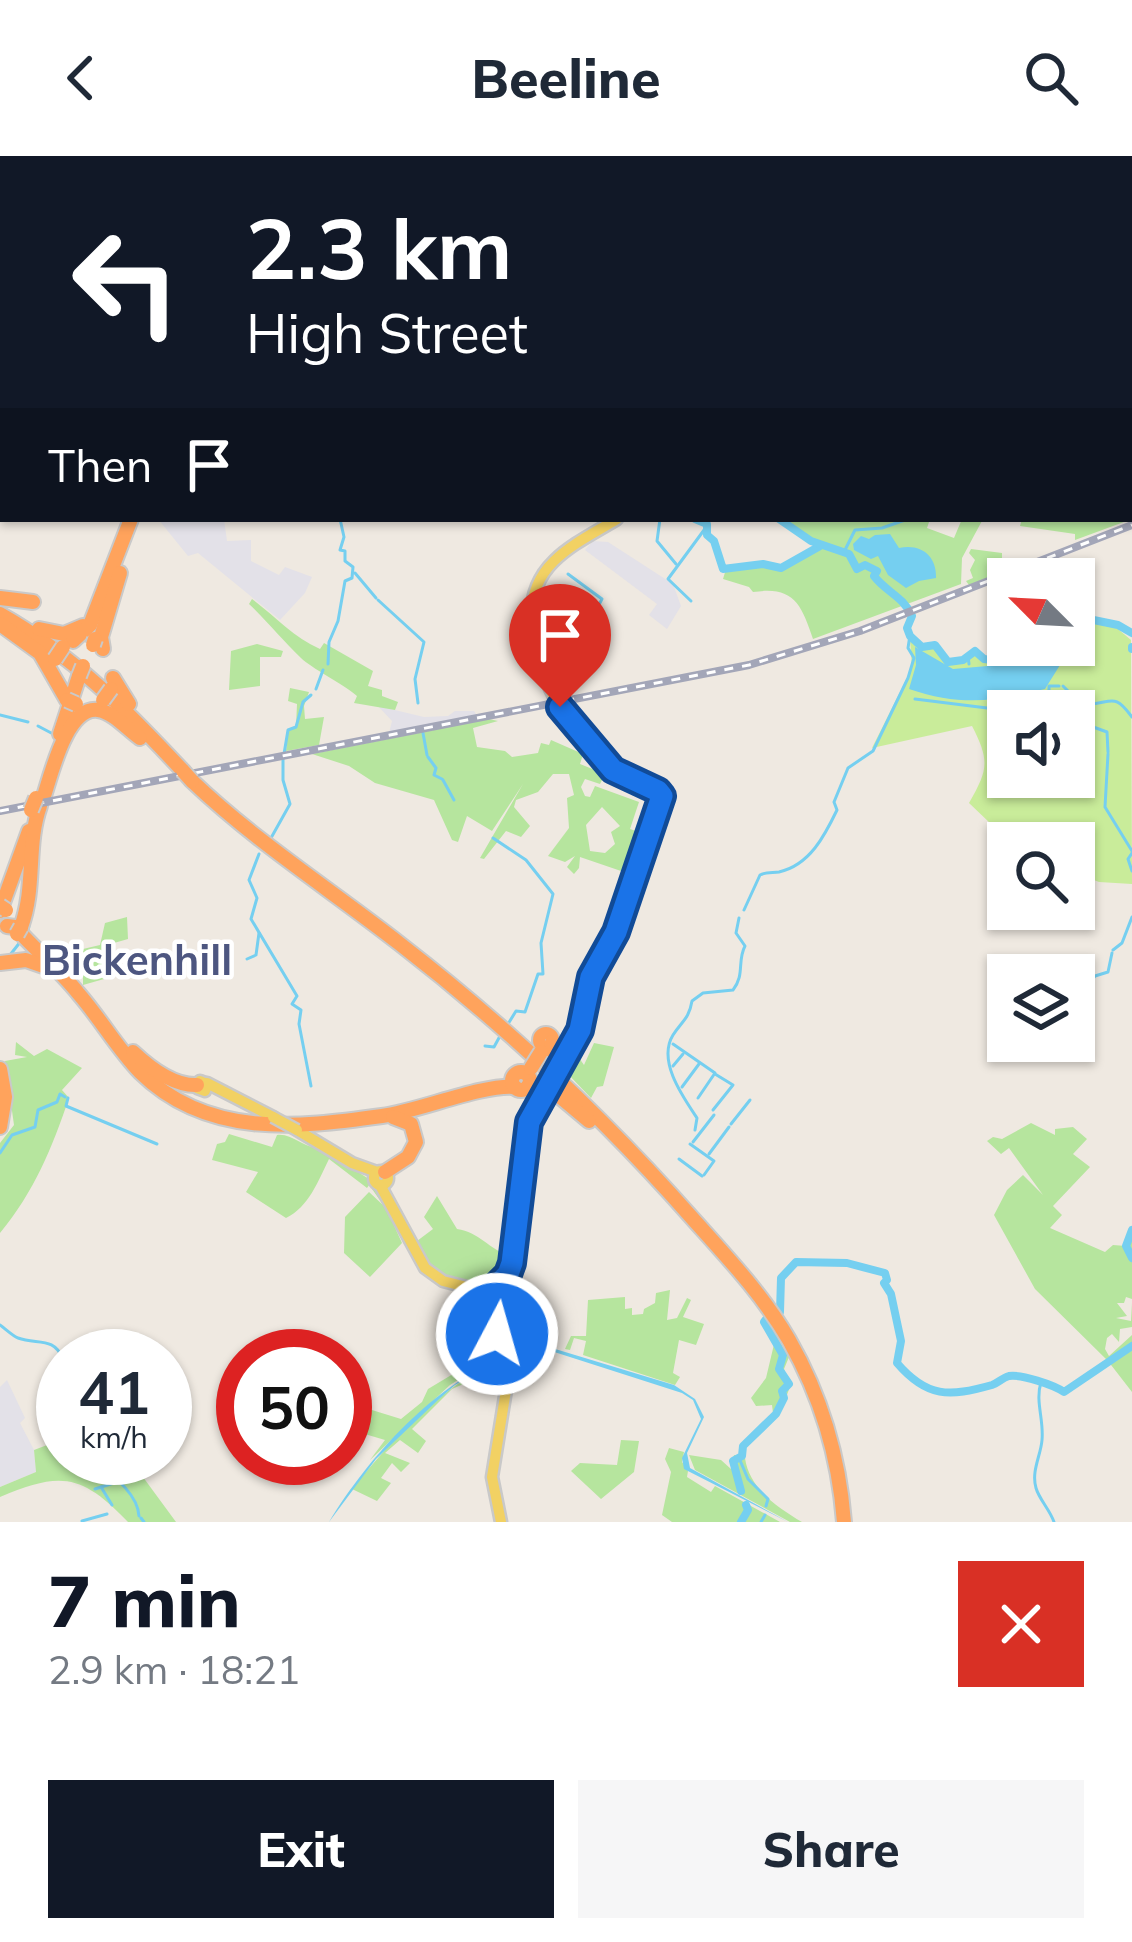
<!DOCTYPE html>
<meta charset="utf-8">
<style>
body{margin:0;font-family:Mulish,sans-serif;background:#f6f6f7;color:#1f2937;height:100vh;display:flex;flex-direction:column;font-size:45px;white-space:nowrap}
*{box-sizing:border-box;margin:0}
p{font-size:39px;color:#747a83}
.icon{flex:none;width:66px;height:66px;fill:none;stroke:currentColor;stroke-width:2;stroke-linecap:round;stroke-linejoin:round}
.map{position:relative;height:1366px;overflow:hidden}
.sheet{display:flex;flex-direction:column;background:#fff;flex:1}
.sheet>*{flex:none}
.hud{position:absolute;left:0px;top:0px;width:1134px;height:366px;box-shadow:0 3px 9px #0004;background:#111827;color:#fff;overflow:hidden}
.needle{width:78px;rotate:294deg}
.controls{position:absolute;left:987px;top:402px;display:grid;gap:24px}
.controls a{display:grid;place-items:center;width:108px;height:108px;border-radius:0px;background:#fff;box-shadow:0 3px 9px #0004;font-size:60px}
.speed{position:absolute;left:36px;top:1173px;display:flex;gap:24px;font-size:60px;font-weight:700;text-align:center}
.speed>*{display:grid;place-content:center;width:156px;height:156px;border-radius:50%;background:#fff;box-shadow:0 3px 9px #0004;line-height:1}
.speed small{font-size:30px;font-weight:400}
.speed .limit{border:18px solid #d22;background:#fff;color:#111}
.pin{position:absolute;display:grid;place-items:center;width:102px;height:102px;color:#fff;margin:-123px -51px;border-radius:50% 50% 50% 0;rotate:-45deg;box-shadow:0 0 12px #0007}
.pin .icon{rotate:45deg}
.me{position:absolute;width:132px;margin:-66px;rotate:6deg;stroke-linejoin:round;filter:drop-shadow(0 0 9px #0008)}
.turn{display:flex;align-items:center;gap:42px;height:252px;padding:0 48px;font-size:54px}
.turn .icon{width:156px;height:156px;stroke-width:2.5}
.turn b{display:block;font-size:84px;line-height:102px}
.then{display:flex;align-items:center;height:114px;padding:0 48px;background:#0003;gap:24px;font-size:45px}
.round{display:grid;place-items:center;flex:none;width:126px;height:126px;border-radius:0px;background:#f6f6f7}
.head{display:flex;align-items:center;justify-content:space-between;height:204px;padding:0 48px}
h1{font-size:72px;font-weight:800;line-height:90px;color:#111827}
.primary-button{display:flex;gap:24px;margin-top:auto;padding:24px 48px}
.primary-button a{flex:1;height:138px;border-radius:0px;background:#111827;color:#fff;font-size:48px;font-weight:800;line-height:138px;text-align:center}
.primary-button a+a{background:#f6f6f7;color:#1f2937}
header{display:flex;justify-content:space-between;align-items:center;height:156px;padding:0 48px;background:#fff;font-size:54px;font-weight:800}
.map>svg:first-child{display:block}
</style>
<header><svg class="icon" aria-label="back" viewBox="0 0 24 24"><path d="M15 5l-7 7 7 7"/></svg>Beeline<svg class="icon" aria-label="search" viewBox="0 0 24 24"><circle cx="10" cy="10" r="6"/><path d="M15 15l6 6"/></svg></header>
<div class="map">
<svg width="1132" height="1366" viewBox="0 0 1132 1366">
<rect width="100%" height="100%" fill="#efe9e1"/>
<g fill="#e3e1e8">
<path d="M158,363h66l3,22 24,-1v21l28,14 6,-8 27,10 -7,16 -25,27 -82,-67 -10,3z"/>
<path d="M593,385l15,1 65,42 8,22 -14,23 -18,-14 8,-11 -72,-54z"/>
<path d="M378,550l46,11 24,-1 7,-5h19l4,6 -89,16 3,-12z"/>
<path d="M7,1224l18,38 -5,5 14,27 2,22 -36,15v-100z"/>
</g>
<g fill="#b6e59e" fill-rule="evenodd">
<path d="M1132,348v15l-57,21v-6l-55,-8 2,-7h109z"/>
<path d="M779,363h151l-3,9 27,10 8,-19h21l-21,39 -1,26 -148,55c-12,-36 -20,-53 -60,-47l-4,-5 -26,-8 3,-10 28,-7 37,3 29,-19z"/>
<path d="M971,393l31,4v12l13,-1v4l-46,17 -3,-4 7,-3 -3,-8 5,-10 -6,-7z"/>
<path d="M252,443c24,18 41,38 68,50l4,-6 49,28 -5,15 14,4v6l16,6 -3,8 -41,-7 3,-7c-15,-13 -46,-28 -56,-38 -17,-16 -35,-38 -52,-54z"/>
<path d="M257,488l26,7 -2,6h-21v29l-31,4 2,-39z"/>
<path d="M290,532l19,4 -5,14 1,13 19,-2 -5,28 -33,6 2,-21 8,-3 1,-23 -9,-3z"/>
<path d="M489,563l9,2 -25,7 4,19 28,4 7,6 26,-4 3,-10 8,2 2,-5 32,14 -3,10 25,10 -5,10 -15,-5 -4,8 4,9 5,1 5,-11 44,16 -9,27 18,6 -33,91 -4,-2c0,-20 14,-27 10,-53l-41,-14 -1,11 -5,6 -7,-7 8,-11 -10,6 -17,-6 21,-28 -2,-30 7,-3 -5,-21h-16l-15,18 -22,8 -2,7 16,19 -9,11 -15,-6 -22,28 -4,-1 43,-74 -31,47 -25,-15 -9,26 -6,-2 -18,-40 -59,-17 -26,-17 -37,-12zM602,651l18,19 -9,6 4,12 -10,9 -15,-2 -4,-26z"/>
<path d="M127,761l1,22 -21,6 4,32 -28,8v-36l17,-4 5,-22z"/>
<path d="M16,886l18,14 13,-7 35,19 -20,22 7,8c-17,50 -35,94 -69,135v-90l14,-18 -9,-64 22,-4 -12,-2z"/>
<path d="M594,887l20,4 -11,39 -6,1 -6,11 -26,-27 10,-19 9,13z"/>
<path d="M1031,967l24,12v-6l18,-2 14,12 -14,15 17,13 -37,39 9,9 -12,13 55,24 8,-7 13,1 6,-16v69l-6,-2 -2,6h-7l10,13 -11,2 15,3 1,-18v24l-12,2 -1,13 -7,-8 -5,4 -2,11 4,7 23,-21v57l-24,-31 -73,-72 -41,-74 13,-25 16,-15 20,20 -34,-47 -8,6 -14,-13 6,-4 9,2z"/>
<path d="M229,978l43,13 5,-12c16,-2 28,15 42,12l53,34 -5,7 -38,-29c-11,22 -20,48 -43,59l-40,-26 12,-20 -46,-12 5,-16 8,-2z"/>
<path d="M377,1032l25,55 -32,34 -26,-24 1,-36 24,-25 15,14 -12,-17z"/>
<path d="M437,1040l20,33c23,3 32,21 55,28l-10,21 -12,6h-20l-38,-12 -19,-28 20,-15 -9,-12z"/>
<path d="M670,1134l-3,30 10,-2 10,-20 4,2 -8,17 21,7 -8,21 -17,-5 -6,33 7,4 -5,8 -92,-30 3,-14 -12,-3 -4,12 -5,-1 6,-13h15l2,-36 37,-3v12l7,-1v7l11,-1 1,-5 11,-6 1,-10z"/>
<path d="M776,1180l13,21 -5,12 6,18 -11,28 -6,-2 -1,-8 -16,1 -5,-8 15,-20z"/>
<path d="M477,1187l8,11 -6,6 2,5 -31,20 -80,75 15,-20 -27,-8 1,-26 42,13 21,-17 6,-13 35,-21z"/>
<path d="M473,1218l2,5 -23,10 -40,40 14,12 -8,12 -18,-13 -15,13 25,10 -9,9 -9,-9 -11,15 10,5 -14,18 -25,-12c34,-42 75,-87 121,-115z"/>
<path d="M63,1283v19h66l47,64h-48c-46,-48 -67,-51 -128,-25v-10l36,-15 -2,-22z"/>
<path d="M621,1284l18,1 -5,31 -33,27 -30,-28 9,-8 37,2z"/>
<path d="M669,1292l15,4 -2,10 6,9 -1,6 24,15 4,-6 65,36h-108l-10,-7 9,-43 -6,-13z"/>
<path d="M689,1299l32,5 10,9 3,-14 11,3c4,30 32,49 57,64h-12l-95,-52z"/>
</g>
<path fill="#c9ec9a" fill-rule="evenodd" d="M1083,463l29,5 19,16 1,244 -33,-2 -25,-10v-29h-45l-38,-19 -22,-21c19,-33 21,-42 3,-77l-100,22 40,-80 -2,-29 12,9 12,-2 4,9 13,10 25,-13c22,19 33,-3 56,-7 13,-2 28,0 42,0v-25zM1008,555h66v66h-66z"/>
<g fill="#75cff0">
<path d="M875,379l15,-1 9,14c22,-5 38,8 37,30l-17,3 -13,7 -18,-13 -10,-19 -7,3 -17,-9 -1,-6 8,-8 8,3z"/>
<path d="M915,491l38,22 46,-4 23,-14 48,-2 -25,40c-49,12 -83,18 -136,0l7,-24z"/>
<path d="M542,1189l132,40 21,14 9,18 -17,36 3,15 98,54 -104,-53 -2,-11 19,-39 -8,-19 -11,-7 -137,-44 -43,10 -47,26 -17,15 -62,59 -47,63c45,-74 125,-160 213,-177z"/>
</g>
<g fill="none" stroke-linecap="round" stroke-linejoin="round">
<g stroke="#75cff0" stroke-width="3">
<path d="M1131,144l1,-1"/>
<path d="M1131,171h1"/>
<path d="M0,332l3,-2"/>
<path d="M660,363l-3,22 19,23"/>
<path d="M843,398l12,-24 27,-2 26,-9"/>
<path d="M355,417l21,25"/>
<path d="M568,418l34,25 -6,11"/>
<path d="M378,444l46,42 -9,37 3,24"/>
<path d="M691,445l-23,-22 39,-53"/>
<path d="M592,460l-9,22 15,13"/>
<path d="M968,500l1,8"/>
<path d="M328,508l1,-22 9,-21 7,-40 7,-3 1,-11 -8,-6v-10l-5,-1 4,-13 -4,-18"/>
<path d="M1063,530l6,6"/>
<path d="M316,533l7,-19"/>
<path d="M1071,537l18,11c23,-1 25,-12 43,13"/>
<path d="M1044,539h5v-9h10"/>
<path d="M1030,541l12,-1"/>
<path d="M915,543l72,9 41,-10"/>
<path d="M1049,552v-8"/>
<path d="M0,559l28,7"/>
<path d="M1074,564l33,12 1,20"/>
<path d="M38,570l17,9"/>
<path d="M423,577l4,22"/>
<path d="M284,598l4,-24 8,-3 7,-25 8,-7"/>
<path d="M1108,598l-3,53 27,44"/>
<path d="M428,601l8,11 -2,7 8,4"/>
<path d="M443,624l11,20"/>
<path d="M271,682l19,-34 -7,-24v-22"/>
<path d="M493,682l33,22 27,34 -12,49 2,31h-5l-13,38 -9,-1 -8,13"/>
<path d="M259,698l-10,26 8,18 -6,21 46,77 -5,8 9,6 -2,14 12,62"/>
<path d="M1132,715l-4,-12 4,-6"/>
<path d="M744,754l16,-35c6,-3 13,-2 19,-3 31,-7 46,-37 58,-62l-3,-8 14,-34 25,-17 35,-73 6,-20 -6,-10 2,-13"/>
<path d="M28,775l5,-27"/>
<path d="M1113,794l9,-7 10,-26"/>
<path d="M10,799l11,-14"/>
<path d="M247,803l9,-4 3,-22"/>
<path d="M1074,846l21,-26 13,-4 4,-19"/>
<path d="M673,888l42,29 -17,25"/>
<path d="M485,890l9,1 6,-11"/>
<path d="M1010,894l10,-9"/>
<path d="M673,910l10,-12"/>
<path d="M682,931l17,-23"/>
<path d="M68,942l-2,8 91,38"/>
<path d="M713,954l20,-25 -18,-11"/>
<path d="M731,968l19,-24"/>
<path d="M695,974l2,-12c-14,-21 -40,-57 -24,-83 9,-14 16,-16 19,-34l11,-8 30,-3c12,-15 4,-29 12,-44l-9,-13 3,-15"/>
<path d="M693,986l21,-27"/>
<path d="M690,988l24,17 -10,14"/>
<path d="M0,997l12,-18 23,-8 3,-17 19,-8 3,-8 5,3"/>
<path d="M709,998l20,-27"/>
<path d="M679,1003l23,17"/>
<path d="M0,1169c3,2 14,12 18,13 19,7 36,-2 45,21"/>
<path d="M1041,1226c-6,20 3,37 1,58 -1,15 -11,31 -6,48 3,11 14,22 18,34"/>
<path d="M100,1302v8c16,11 38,30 39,50"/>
<path d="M739,1302l9,21 20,20 -2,7"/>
<path d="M101,1331l11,18"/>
<path d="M95,1333l22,-7"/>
<path d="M141,1362l3,4"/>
<path d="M82,1365l25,-7"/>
<path d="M761,1366l4,-7"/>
</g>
<g stroke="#75cff0" stroke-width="8">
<path d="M0,87l3,1"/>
<path d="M695,363l12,5v11l7,6 9,28 40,-5 18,4 39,-22"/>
<path d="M779,363l32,22 38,13 8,15 8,-4 12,6 -3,5c12,16 29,20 38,40l-5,12 3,8 12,11 13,-2 13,17 15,-2 12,-9 9,8 17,2 11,-11 19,-5"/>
<path d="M1074,460l44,9 14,8"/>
<path d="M1132,491v2"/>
<path d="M1132,1074l-6,16 6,12"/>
<path d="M775,1156h5l1,-34 15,-16 51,1 38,10 2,7 -3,3 7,11 10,47 -4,22c30,35 52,34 95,22 6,-2 10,-7 17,-9 12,-2 45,9 55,16l68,-46"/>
<path d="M741,1335l-8,-30 9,-5 1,-10 33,-32 8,-16 -2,-7 7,-7 -10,-15 4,-14 -19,-33 3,-4"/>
<path d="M741,1366l7,-12 -2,-5"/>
</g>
<g stroke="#c9c9c9" stroke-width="15">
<g id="major">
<path d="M637,3v-3"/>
<path d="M556,545c-21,-41 -42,-101 -2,-140 17,-17 42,-29 63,-42"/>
<path d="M560,551l53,62 49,26 -46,137 -24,43 -10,51 -22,41"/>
<path d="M200,925l7,3 -2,7 -8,-3z"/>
<path d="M207,927l66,34"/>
<path d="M297,974l55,33 25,9"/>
<circle cx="381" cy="1022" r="7"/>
<path d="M380,1029l45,83 18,13 51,13"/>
<path d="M497,1127l-4,7 5,13v35l9,46 -15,93 9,45"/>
<path d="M506,1131l14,-65 7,-92 17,-39"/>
</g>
</g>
<g stroke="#c9c9c9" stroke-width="18">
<g id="highway">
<path d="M290,3l2,-3"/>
<path d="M0,201l3,-1"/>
<path d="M1131,321h1"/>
<path d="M0,442l33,4"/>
<path d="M0,458c73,41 127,97 183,157"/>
<path d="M0,468l40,29 27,47"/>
<path d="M39,473l25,5 19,-8"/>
<path d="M73,485l17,-16 41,-106"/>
<path d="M103,493l-2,-12 19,-64"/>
<path d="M113,522l16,26"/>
<path d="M60,578l19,-58"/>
<path d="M192,625c64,61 139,109 208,163 106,82 204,174 293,275 34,38 70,76 96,121 32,56 50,118 55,182"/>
<path d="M43,643c8,-23 23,-93 55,-89 15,2 29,19 42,28"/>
<path d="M0,755l29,-80"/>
<path d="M7,770l8,1c20,23 44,42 63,66 22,25 39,55 62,79 67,66 157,56 242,44 38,-5 100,-32 133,-29"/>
<path d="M21,771c15,-40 5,-82 19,-121"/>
<path d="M0,807l26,-3 20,7"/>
<circle cx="546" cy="884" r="6"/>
<path d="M552,886l-1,16 9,15"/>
<path d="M133,896c17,16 40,34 64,33"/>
<path d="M0,913l5,28 -5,30"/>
<circle cx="521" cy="925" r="9"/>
<path d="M528,930l18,-1 43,36"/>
<path d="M385,1016l23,-15 8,-15 -5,-18 -18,-7"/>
</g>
</g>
<use href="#major" stroke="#f2d163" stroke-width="10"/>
<use href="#highway" stroke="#ffa35c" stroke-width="14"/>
<g stroke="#a3a6b8" stroke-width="8">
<path id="rail" d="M0,655l749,-146 111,-34 272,-106"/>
</g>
<use href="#rail" stroke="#fff" stroke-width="3" stroke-dasharray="9" stroke-linecap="butt"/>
<g stroke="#c9c9c9" stroke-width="15" stroke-linecap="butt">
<g id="major-bridge">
<path d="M556,545l4,6"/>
<path d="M544,935l16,-24"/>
<path d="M273,961l24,13"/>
</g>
</g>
<g stroke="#c9c9c9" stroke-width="18" stroke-linecap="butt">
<g id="highway-bridge">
<path d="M93,489l2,-6"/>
<path d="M55,503l8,-12"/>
<path d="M79,520l4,-10"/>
<path d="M67,544l9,4"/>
<path d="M103,544l8,-11"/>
<path d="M183,615l9,10"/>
<path d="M31,654l5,-12"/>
<path d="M0,750l6,4"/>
<path d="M17,778l4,-7"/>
<path d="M531,912l10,-16"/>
</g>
</g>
<use href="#major-bridge" stroke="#f2d163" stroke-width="10"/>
<use href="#highway-bridge" stroke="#ffa35c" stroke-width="14"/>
</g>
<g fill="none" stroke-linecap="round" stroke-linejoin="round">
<g stroke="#114b97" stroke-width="30">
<path id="route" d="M497,1178l1,-31 -5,-14 15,-15 4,-11 17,-141 51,-92 11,-53 25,-45 46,-136 -4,-5 -45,-21 -53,-63"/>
</g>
<use href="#route" stroke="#1a73e8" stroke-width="21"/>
</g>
<g text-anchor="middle" stroke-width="9" stroke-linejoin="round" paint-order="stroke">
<g font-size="42" font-weight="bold" fill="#4d5680" stroke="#fff">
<text x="137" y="819">Bickenhill</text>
</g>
</g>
</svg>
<div class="controls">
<a><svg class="needle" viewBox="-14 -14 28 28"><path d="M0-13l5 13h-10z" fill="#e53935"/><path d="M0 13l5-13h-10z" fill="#747a83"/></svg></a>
<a><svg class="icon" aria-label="sound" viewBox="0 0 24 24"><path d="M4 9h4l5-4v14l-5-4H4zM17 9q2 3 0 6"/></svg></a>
<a><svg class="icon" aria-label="search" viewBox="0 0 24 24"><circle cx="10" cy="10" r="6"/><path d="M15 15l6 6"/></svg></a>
<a><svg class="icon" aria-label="layers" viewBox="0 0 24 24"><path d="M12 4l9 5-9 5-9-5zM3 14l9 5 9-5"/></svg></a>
</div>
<div class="speed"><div>41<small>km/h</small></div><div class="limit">50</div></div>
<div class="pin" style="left:560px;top:551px;background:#d93025"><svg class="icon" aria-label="arrive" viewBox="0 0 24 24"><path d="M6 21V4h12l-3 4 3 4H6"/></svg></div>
<svg class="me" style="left:497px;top:1178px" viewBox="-20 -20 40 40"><circle r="17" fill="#1a73e8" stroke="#fff" stroke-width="3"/><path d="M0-11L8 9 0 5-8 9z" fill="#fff"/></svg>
<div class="hud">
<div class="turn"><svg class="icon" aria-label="left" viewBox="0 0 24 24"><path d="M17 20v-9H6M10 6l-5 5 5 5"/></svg><div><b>2.3 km</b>High Street</div></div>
<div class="then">Then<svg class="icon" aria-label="arrive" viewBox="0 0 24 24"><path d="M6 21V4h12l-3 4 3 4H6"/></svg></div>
</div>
</div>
<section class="sheet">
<div class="head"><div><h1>7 min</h1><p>2.9 km · 18:21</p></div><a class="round" style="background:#d93025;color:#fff"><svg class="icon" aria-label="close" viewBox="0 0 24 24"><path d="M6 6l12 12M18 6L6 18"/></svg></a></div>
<div class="primary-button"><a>Exit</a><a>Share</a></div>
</section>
